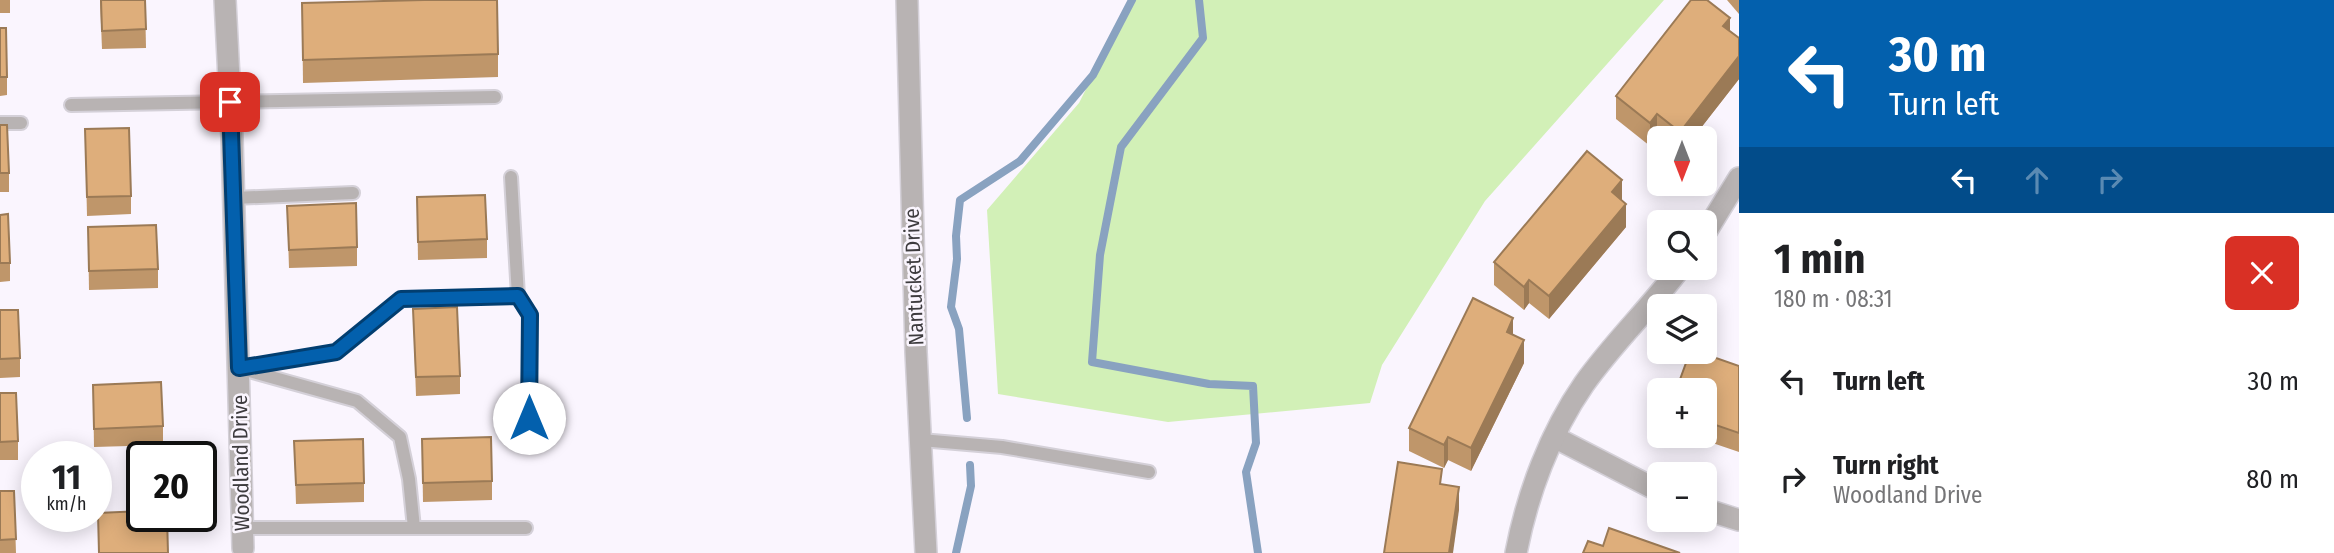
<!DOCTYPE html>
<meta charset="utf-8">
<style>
body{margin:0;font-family:"Fira Sans Condensed",sans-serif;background:#f2f2f2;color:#202124;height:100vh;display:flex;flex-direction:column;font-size:26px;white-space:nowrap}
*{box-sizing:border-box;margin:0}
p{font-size:23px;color:#757577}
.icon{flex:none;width:38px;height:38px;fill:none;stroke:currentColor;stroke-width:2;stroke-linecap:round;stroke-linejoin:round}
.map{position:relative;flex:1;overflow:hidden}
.side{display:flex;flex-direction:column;background:#fff;width:595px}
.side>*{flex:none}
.hud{background:#0360ad;color:#fff;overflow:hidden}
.needle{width:46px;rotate:180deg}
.buttons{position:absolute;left:1647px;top:126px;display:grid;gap:14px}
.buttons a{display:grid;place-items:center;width:70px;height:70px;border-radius:10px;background:#fff;box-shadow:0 4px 18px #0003;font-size:35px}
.speed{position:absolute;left:21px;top:441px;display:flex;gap:14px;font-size:35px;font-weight:700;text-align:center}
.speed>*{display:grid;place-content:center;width:91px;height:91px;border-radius:50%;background:#fff;box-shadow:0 4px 18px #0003;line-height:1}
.speed small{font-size:18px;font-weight:400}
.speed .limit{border:4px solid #111;border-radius:10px;background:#fff;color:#111}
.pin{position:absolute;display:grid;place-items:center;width:60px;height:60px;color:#fff;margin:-30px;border-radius:14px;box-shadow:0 4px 10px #0006}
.me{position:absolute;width:77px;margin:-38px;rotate:0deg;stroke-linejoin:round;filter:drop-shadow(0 0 5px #0008)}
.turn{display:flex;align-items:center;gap:24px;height:147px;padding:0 35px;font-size:32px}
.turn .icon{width:91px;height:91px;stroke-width:2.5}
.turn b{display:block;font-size:49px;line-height:60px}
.lanes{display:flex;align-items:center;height:66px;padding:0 35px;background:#0003;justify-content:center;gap:35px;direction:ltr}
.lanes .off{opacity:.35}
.round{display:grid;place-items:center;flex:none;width:74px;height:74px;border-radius:10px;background:#f2f2f2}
.overview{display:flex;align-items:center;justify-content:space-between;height:119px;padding:0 35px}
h1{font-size:42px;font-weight:700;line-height:52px}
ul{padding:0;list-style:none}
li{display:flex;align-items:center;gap:21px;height:98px;padding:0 35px}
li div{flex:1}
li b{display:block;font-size:26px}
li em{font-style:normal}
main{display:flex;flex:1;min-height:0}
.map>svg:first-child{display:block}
</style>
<main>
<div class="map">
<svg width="1739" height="553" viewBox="0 0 1739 553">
<rect width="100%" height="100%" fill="#faf5fe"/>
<path fill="#d2f0b7" d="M1131,0h533l-179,201 -103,164 -12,38 -202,19 -170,-28 -11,-184 92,-107z"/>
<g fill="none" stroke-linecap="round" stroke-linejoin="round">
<g stroke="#89a2c0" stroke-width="8">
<path d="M1199,0l4,38 -82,109 -21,108 -8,107 117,22 44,2 3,57 -10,29 12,81"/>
<path d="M967,418l-8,-89 -8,-22 6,-48 -1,-23 4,-36 60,-39 73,-86 39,-75"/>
<path d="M956,553l15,-67 -1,-21"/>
</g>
<g stroke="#d4d0d8" stroke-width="16">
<g id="lane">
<path d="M71,105l424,-8"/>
<path d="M0,123h21"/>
<path d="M511,177l7,119"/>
<path d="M234,198l119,-5"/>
<path d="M238,368l98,-16 65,-53 117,-3 12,19 -1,103"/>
<path d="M242,369l115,32 43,36 9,42 5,49"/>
<path d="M921,440l81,7 147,25"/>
<path d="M242,528h284"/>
</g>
</g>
<g stroke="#d4d0d8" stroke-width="24">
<g id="street">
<path d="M225,0l7,138 11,410"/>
<path d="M907,0l9,352 10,201"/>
<path d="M1704,235l35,-57"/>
<path d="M1554,437l105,54"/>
<path d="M1704,509l35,11"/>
<path d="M1516,553c11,-58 34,-120 68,-169 29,-41 66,-76 96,-116"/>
</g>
</g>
<use href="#lane" stroke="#b8b3b3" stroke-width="12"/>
<use href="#street" stroke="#b8b3b3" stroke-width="21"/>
</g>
<g fill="#bf966a">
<rect x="0" y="0" width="10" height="13"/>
<path d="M100,0h45l1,48 -44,1z"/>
<path d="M1727,0h12v14z"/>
<path d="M302,3l196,51v23l-195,6z"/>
<path d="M0,28l7,49v18l-7,1z"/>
<path d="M1730,31l9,48 -46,59h-34l-2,-1 -7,9 -34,-27v-23z"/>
<path d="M0,125l9,48v19h-9z"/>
<path d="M85,129l46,67v18l-44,2z"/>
<path d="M417,197l70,42v19l-69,2z"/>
<path d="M1622,200l4,27 -77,92 -20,-16 -5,7 -30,-25v-23z"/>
<path d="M287,206l70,41v19l-68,2z"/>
<path d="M0,215l10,48v18l-10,1z"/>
<path d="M88,227l70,42v19l-69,2z"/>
<path d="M413,309l47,67v18l-44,2z"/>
<path d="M0,310l20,48v19l-20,1z"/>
<path d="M1513,335l11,28 -53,108 -23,-11 -4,8 -35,-17v-23z"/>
<path d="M1739,366v86l-47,-16h12v-46h-26v-5z"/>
<path d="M93,385l70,41v19l-69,2z"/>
<path d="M0,393l18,48v19h-18z"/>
<path d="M422,439l70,42v19l-69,2z"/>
<path d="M294,441l70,42v19l-68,2z"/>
<path d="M96,464h5l-1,49 68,40h-69l-1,-33h-25v-4h23z"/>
<path d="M0,491h14l2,62h-16z"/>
</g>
<g fill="#9b7a56">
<path d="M1730,18v23l-7,-15z"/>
<path d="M1739,56v23l-46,59h-13v-6z"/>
<path d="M1657,114v23l-7,9v-23z"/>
<path d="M1622,180v23l-10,-11z"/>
<path d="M1626,204v23l-77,92v-23z"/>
<path d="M1529,280v23l-5,7v-23z"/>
<path d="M1513,318v23l-6,-9z"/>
<path d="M1524,340v23l-53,108v-23z"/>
<path d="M1448,437v23l-4,8v-23z"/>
<path d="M1459,487v23l-6,43h-4z"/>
</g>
<g fill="#deae7b" stroke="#9b7a56" stroke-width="2">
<path d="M101,0h44l1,29 -44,2z"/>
<path d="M424,0h73l1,54 -195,6 -1,-57z"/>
<path d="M1691,0h16l23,18 -7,8 16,12v18l-59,76 -23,-18 -7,9 -34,-27z"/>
<path d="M0,28h6l1,49h-7z"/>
<path d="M0,125h7l2,48h-9z"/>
<path d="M129,128l2,68 -44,1 -2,-68z"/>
<path d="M1587,151l35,29 -10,12 14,12 -77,92 -20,-16 -5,7 -30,-25z"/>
<path d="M485,195l2,44 -69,3 -1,-45z"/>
<path d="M356,203l1,44 -68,3 -2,-44z"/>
<path d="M8,214l2,49h-10v-48z"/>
<path d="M156,225l2,44 -69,2 -1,-44z"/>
<path d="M1473,298l40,20 -6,14 17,8 -53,108 -23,-11 -4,8 -35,-17z"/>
<path d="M457,307l3,69 -44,1 -3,-68z"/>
<path d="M0,310h18l2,48 -20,1z"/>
<path d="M1690,352h9l40,14v67l-35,-12v-31h-19l1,-2 -8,-3z"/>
<path d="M161,382l2,44 -69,3 -1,-44z"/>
<path d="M0,393h16l2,48 -18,1z"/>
<path d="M491,437l1,44 -69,2 -1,-44z"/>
<path d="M363,439l1,44 -68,2 -2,-44z"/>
<path d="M1398,462l44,7 -2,15 19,3 -10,66h-65z"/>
<path d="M96,464h5l-1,43h-4z"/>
<path d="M0,491h14l2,48 -16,1z"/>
<path d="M142,511v5h25l1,37h-69l-1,-40z"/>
<path d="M1609,528l71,25h-97l5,-12 15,5z"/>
</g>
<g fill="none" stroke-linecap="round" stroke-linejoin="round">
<g stroke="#023e70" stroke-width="18">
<path id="route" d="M230,102l9,266 97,-16 65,-53 117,-3 12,19 -1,103"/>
</g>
<use href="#route" stroke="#0360ad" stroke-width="12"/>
</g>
<g text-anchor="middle" stroke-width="5" stroke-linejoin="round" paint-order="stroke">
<g font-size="21" fill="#3d3b3e" stroke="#faf5fe">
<text transform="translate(914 277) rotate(-92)" y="7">Nantucket Drive</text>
<text transform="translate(241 463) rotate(-91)" y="7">Woodland Drive</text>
</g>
</g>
</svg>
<div class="buttons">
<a><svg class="needle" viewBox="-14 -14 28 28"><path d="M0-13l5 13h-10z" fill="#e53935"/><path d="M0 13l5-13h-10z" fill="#757577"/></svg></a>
<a><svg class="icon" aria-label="search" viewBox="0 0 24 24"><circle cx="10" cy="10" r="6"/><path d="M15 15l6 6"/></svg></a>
<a><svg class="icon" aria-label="layers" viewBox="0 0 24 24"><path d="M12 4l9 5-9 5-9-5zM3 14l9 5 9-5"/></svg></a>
<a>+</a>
<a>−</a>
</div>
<div class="speed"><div>11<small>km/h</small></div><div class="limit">20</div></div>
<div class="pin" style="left:230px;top:102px;background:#d93025"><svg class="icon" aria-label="arrive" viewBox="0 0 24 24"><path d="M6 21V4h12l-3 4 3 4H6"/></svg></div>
<svg class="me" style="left:529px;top:418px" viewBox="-20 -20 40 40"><circle r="19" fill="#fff"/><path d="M0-13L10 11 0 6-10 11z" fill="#0360ad"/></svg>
</div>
<section class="side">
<div class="hud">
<div class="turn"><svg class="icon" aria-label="left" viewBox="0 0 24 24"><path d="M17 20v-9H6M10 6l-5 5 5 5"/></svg><div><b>30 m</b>Turn left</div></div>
<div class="lanes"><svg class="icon" aria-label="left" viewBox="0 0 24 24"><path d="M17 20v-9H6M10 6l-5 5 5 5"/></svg><svg class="icon off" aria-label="ahead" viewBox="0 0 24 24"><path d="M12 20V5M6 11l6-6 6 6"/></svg><svg class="icon off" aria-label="right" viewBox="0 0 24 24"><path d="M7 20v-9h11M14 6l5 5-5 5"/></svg></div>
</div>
<div class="overview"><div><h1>1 min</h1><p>180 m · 08:31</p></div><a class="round" style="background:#d93025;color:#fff"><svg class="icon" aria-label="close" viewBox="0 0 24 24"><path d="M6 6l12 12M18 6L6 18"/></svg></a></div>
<ul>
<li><svg class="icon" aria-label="left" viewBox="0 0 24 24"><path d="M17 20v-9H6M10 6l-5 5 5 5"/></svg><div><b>Turn left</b></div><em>30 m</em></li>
<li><svg class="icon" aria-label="right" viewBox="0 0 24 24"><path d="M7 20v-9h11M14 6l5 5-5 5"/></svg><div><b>Turn right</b><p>Woodland Drive</p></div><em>80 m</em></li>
</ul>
</section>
</main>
